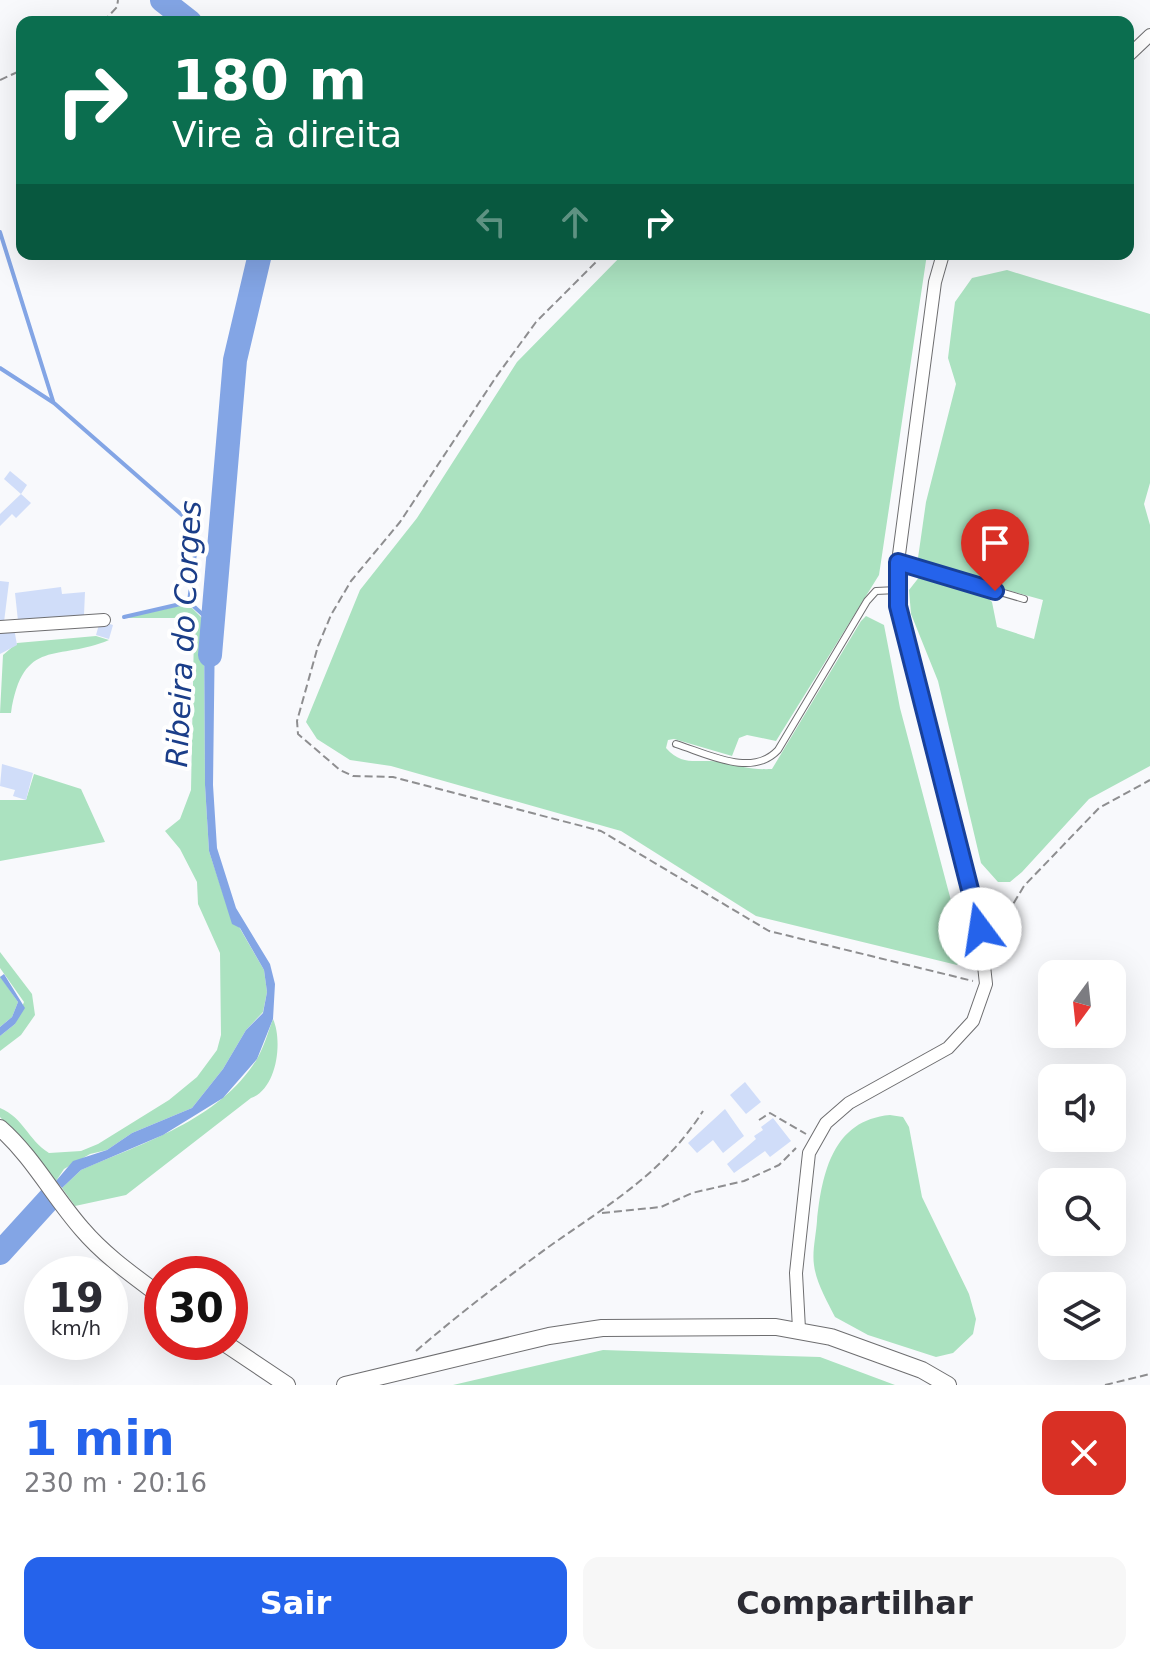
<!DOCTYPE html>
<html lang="pt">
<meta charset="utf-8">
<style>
body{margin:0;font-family:"DejaVu Sans",sans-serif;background:#f7f7f7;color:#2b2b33;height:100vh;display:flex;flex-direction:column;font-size:30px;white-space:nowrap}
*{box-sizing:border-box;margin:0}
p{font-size:26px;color:#7c7c81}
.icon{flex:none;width:44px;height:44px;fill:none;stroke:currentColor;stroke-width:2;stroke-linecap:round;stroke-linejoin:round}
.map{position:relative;height:1385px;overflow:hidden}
.sheet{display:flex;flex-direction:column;background:#fff;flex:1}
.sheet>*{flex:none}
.top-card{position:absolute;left:16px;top:16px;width:1118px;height:244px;border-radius:16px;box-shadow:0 8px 32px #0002;background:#0b6e4f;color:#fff;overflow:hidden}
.needle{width:52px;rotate:195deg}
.tools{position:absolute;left:1038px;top:960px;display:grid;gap:16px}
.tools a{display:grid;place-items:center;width:88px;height:88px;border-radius:16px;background:#fff;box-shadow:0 8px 32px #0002;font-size:40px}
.speed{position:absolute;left:24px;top:1256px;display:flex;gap:16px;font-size:40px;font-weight:700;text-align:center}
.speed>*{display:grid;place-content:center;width:104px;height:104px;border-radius:50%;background:#fff;box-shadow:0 8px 32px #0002;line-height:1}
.speed small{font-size:20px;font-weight:400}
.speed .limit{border:12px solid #d22;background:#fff;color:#111}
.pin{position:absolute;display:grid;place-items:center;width:68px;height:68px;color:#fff;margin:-82px -34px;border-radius:50% 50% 50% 0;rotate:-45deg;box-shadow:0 0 8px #0007}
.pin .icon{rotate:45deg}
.me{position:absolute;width:88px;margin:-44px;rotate:346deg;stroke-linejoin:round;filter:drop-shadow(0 0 6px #0008)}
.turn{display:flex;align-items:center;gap:28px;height:168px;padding:0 24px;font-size:36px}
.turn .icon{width:104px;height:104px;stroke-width:2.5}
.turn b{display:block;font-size:56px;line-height:68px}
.lanes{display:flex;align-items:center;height:76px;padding:0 24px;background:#0003;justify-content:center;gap:40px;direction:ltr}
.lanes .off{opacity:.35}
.round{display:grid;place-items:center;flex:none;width:84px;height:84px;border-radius:16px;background:#f7f7f7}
.head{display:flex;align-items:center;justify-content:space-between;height:136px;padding:0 24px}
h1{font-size:48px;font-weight:800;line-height:60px;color:#2563eb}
.primary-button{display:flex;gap:16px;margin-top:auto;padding:16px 24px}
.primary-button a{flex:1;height:92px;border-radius:16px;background:#2563eb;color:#fff;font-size:32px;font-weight:800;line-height:92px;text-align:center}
.primary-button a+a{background:#f7f7f7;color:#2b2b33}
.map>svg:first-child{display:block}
</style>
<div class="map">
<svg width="1150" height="1385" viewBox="0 0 1150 1385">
<rect width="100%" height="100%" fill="#f8f9fc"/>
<g fill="#abe2c0">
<path d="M623,254h304l-48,321 -103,166 -29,-6 -8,3 -7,18 -58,-17 -6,1 -2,8c18,20 33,10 54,14 19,4 32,8 52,7l89,-148 5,-5 18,9 16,83 63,238 -1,13 -5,6 -201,-49 -135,-85 -230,-65 -41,-6 -33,-21 -11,-17 54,-132 57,-72 100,-156z"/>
<path d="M1007,270l143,44v169l-6,21 6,21v241l-61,33 -67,73 -12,10h-12l-17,-19 -43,-182 -27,-67 -2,-24 11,-14 63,17 9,9 5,25 37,12 9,-39 -126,-35 9,-63 30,-118 -8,-26 7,-56 17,-24z"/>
<path d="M188,604l16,16 1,165 4,66 18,55 37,64 3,22 -4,20 -17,18 -23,39 -31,39 -60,25 -25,17 -17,4 -26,15 -8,12 -56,-64v-9c24,10 27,31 49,45l32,-2 17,-7 71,-44 28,-23 20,-27 4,-15 -1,-82 -22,-49 -1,-22 -17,-33 -15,-18 15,-12 11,-29 3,-158 -8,-11 -8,-3h-54z"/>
<path d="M96,636l13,4c-51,22 -86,-4 -98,73h-11l3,-58 14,-12z"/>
<path d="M34,774l47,15 24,53 -105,19v-61h26z"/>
<path d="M0,952l32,42 3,21 -14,20 -21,16v-15l15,-12 9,-22 -24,-34z"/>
<path d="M0,976l18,26 -6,15 -12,10z"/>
<path d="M273,1019c10,22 4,70 -22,79l-125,97 -51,11 -13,-18 19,-18c62,-27 139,-50 176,-111 7,-12 11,-27 16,-40z"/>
<path d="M890,1115l13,2 6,10 13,70 47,97 7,25 -3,15 -20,19 -17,4 -68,-22 -33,-18c-8,-16 -19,-35 -21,-52 -2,-13 2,-30 3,-44 5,-48 16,-101 73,-106z"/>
<path d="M603,1350l217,7 75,28h-442z"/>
</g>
<g fill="#83a5e5">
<path d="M204,620l11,6 -2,159 4,63 19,60 34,56 5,20 -2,35 -16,40 -34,39 -60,37 -82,35 -19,18 -6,-7 17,-20 34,-11 25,-17 60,-25 31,-39 23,-39 17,-17 4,-21 -3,-22 -24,-42 -8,-4 -23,-73 -4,-66z"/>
<path d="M4,974l21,34 -10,16 -15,12v-9l12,-10 6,-15 -18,-25z"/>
</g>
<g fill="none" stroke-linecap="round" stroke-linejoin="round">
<g stroke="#83a5e5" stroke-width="4">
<path d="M0,232l53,169"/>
<path d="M0,368l54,35 144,126 -9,73"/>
<path d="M189,602l22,20"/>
<path d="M124,617l65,-15"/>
</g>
<g stroke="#83a5e5" stroke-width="24">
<path d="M162,0l28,22"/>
<path d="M210,655l25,-295 25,-106"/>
<path d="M0,1253l51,-56"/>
</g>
</g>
<g fill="#d0ddf9">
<path d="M10,471l17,14 -6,9 10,9 -15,15 -4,-4 -12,12v-12l21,-20 -17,-15z"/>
<path d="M0,581l9,1 -5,40h-4z"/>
<path d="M61,587l1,7 23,-2 -1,23 -66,6 -3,-28z"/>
<path d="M100,621l13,4 -4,14 -13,-4z"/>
<path d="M14,628l3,17 -17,9v-24z"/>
<path d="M2,764l31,9 -7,27 -13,-4 2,-6 -15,-4z"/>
<path d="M745,1082l16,20 -15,12 -16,-19z"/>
<path d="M725,1109l19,27 -21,17 -10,-13 -16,13 -9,-10z"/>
<path d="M773,1118l18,23 -21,16 -5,-6 -31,22 -7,-9 29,-25 -2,-3 9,-6 -2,-3z"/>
</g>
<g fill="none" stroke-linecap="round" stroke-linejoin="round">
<g stroke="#6e6e70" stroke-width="8">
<g id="lane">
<path d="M898,562l126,37"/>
<path d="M676,744c32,10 76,34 102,6l89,-149 9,-10 21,-1"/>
</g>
</g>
<g stroke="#6e6e70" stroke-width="14">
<g id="street">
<path d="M1128,56l22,-21"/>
<path d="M0,627l104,-7"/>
<path d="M799,1329l-3,-56 13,-120 17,-30 23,-20 99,-55 25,-27 13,-37 -6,-55 -82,-323v-44l37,-280 8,-28"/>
</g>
</g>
<g stroke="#6e6e70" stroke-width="18">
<g id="secondary">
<path d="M0,1128c33,29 53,68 82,101 23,27 52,47 80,68"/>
<path d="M223,1342l64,43"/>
<path d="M345,1385l204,-49 53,-8 174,-1 55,10 91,33 26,15"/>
</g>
</g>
<g stroke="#8e8e90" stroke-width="2" stroke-dasharray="8 4" stroke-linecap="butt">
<path d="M103,22l14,-15 1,-7"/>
<path d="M0,80l22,-10"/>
<path d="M604,254l-68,68 -40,55 -96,145 -49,59 -20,34 -13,31 -21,75 1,13 42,36 13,6 40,1 208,54 168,100 204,50"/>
<path d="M995,934l29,-48 75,-78 51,-28"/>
<path d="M759,1120l11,-7 36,21"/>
<path d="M602,1213l59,-6 31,-14 52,-12 35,-16 17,-17"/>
<path d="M416,1351c42,-36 86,-70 131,-103 59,-42 116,-74 156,-137"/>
<path d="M1105,1385l45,-11"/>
</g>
<use href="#lane" stroke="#fff" stroke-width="6"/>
<use href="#street" stroke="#fff" stroke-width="12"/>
<use href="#secondary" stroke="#fff" stroke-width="16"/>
</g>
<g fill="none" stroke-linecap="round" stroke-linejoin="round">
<g stroke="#184099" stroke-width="20">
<path id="route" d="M980,929l-82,-323v-44l97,29"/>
</g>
<use href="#route" stroke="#2563eb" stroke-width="14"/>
</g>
<g text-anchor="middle" stroke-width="8" stroke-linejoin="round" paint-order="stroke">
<g font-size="30" font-style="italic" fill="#1b3e89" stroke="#fff">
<text transform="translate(184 634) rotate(-87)" y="10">Ribeira do Corges</text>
</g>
</g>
</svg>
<div class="tools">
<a><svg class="needle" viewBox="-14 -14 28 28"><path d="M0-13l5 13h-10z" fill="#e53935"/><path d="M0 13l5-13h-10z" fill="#7c7c81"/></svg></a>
<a><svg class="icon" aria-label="sound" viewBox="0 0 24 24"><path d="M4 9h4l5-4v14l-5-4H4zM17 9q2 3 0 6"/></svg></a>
<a><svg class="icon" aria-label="search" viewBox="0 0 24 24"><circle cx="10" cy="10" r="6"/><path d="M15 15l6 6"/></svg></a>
<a><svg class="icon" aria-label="layers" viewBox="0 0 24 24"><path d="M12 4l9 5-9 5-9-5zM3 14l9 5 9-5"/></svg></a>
</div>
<div class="speed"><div>19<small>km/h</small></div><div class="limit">30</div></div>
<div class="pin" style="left:995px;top:591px;background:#d93025"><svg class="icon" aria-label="arrive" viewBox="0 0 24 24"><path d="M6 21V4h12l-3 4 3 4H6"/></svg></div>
<svg class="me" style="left:980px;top:929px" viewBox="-20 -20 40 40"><circle r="19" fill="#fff"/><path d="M0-13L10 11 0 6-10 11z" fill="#2563eb"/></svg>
<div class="top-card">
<div class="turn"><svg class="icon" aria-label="right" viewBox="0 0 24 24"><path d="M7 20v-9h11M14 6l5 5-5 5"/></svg><div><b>180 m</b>Vire à direita</div></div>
<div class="lanes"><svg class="icon off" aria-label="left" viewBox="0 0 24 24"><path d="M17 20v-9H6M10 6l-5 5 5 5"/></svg><svg class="icon off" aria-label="ahead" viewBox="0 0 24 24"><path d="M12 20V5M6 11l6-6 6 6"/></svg><svg class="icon" aria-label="right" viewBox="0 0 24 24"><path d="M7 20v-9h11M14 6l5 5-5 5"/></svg></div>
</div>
</div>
<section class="sheet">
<div class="head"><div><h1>1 min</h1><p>230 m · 20:16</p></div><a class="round" style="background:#d93025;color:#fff"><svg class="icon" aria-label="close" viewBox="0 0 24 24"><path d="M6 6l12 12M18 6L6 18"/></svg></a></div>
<div class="primary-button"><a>Sair</a><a>Compartilhar</a></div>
</section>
